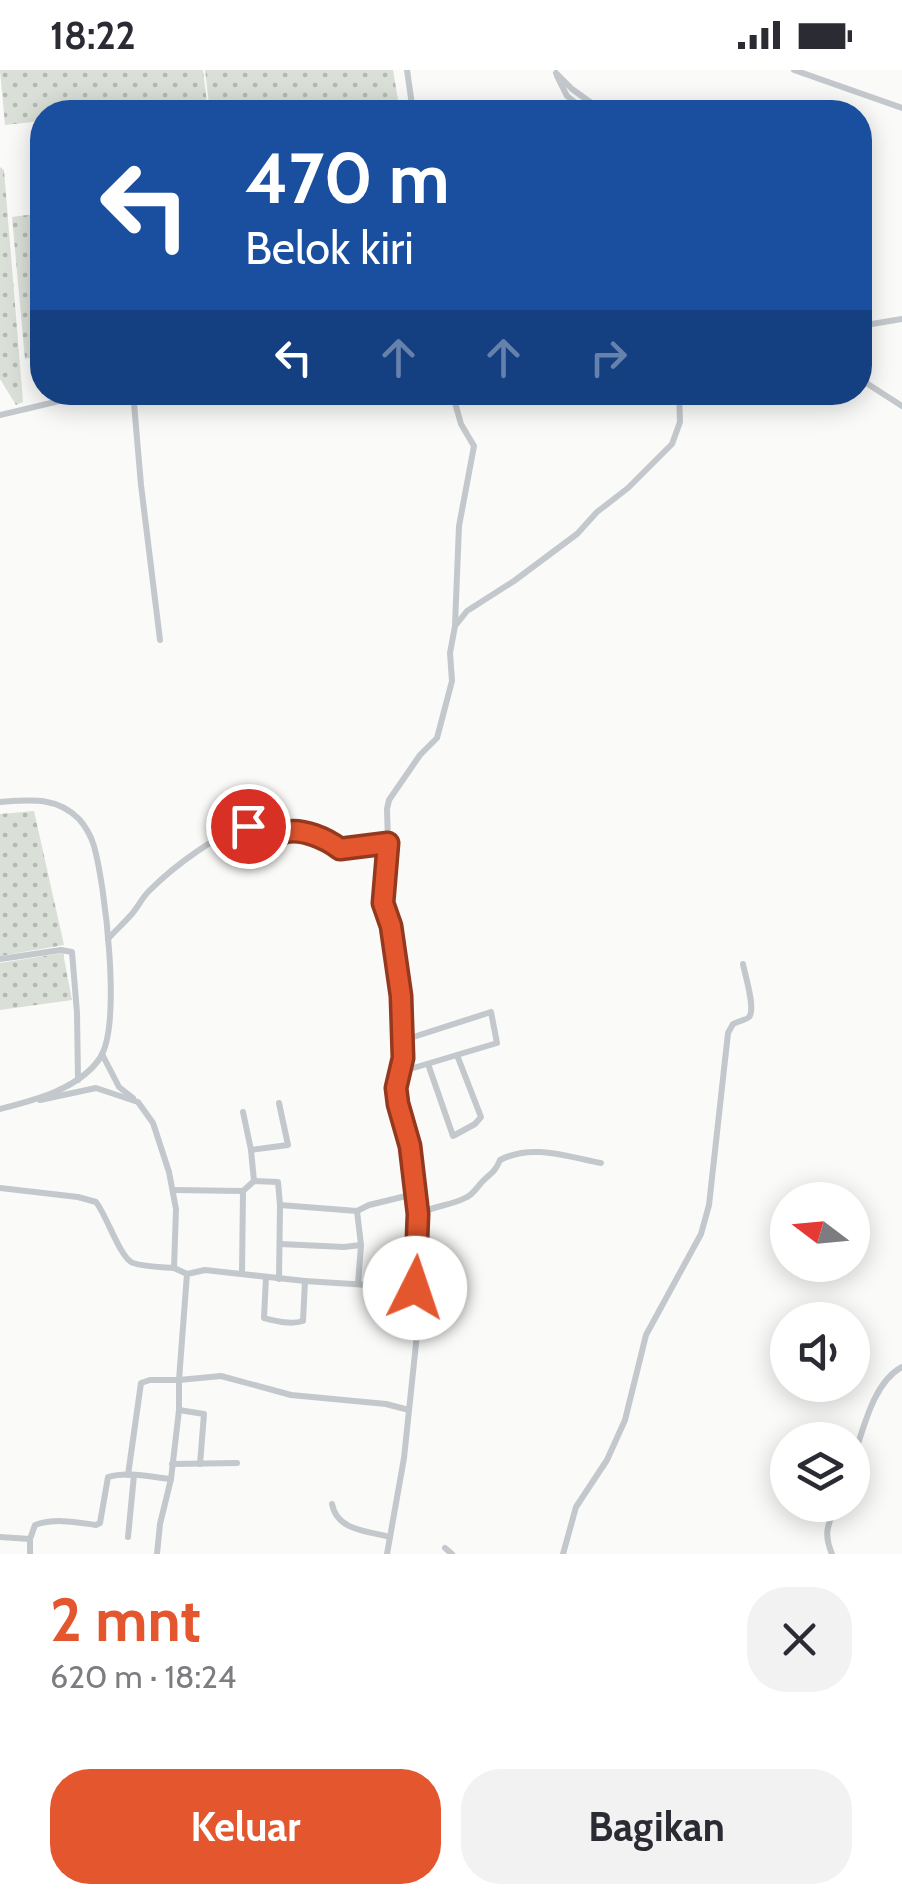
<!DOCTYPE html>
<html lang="id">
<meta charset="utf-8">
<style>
body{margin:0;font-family:Cabin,sans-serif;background:#f2f2f3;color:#2b2b33;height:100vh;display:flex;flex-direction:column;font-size:38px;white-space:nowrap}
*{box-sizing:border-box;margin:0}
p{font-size:32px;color:#7c7c81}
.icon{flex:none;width:55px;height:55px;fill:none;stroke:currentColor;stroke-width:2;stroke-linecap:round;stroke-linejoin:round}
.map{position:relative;height:1484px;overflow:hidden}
.drawer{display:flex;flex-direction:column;background:#fff;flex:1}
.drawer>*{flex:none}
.guide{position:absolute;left:30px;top:30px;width:842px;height:305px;border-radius:40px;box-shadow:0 5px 25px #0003;background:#1a4fa0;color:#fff;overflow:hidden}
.needle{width:65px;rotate:286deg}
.tools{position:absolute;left:770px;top:1112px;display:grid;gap:20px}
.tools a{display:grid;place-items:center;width:100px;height:100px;border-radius:50%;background:#fff;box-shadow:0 5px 25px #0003;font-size:50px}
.pin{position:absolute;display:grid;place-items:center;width:85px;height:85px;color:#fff;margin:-42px;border:5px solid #fff;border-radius:50%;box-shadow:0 2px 10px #0007}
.me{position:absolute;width:110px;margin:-55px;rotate:4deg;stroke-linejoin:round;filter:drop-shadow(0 0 8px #0008)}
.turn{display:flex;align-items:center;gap:35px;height:210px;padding:0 50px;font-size:45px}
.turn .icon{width:130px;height:130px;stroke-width:2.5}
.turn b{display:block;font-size:70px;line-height:85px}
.lanes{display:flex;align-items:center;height:95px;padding:0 50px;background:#0003;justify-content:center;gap:50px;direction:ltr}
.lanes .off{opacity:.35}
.round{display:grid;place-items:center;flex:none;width:105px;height:105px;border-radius:40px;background:#f2f2f3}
.head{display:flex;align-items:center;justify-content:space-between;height:170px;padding:0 50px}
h1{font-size:60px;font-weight:700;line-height:75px;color:#e4572e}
.cta{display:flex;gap:20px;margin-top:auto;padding:20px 50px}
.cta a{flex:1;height:115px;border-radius:40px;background:#e4572e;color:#fff;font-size:40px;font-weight:700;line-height:115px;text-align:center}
.cta a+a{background:#f2f2f3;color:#2b2b33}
.status{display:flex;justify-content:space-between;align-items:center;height:70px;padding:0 50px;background:#fff;direction:ltr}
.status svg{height:28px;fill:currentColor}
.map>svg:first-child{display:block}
</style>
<div class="status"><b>18:22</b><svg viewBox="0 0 49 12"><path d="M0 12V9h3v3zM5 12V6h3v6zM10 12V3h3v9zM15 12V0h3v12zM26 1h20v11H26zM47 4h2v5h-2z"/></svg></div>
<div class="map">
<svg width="902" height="1484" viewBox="0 0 902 1484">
<defs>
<pattern id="grass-dots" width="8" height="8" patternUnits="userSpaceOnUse" patternTransform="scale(2.5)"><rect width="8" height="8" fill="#dadfd7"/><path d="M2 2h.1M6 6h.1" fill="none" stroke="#b4b9b4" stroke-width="1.8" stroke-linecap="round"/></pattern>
</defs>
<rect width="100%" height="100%" fill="#fafaf8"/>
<g fill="url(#grass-dots)">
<path d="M0,0h203l5,42h-166v9l-37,4z"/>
<path d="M205,0h188l7,42h-190z"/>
<path d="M0,97l4,3 19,232 -7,3 -16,-26z"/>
<path d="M42,143v143l-17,3 -13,-142z"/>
<path d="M34,741l30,134 -64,11v-142z"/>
<path d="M63,883l9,47 -72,10v-47z"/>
</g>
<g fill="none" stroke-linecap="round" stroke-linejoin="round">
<g stroke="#c3c8cc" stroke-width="6">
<path d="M407,0l6,42"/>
<path d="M794,0l108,38"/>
<path d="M556,3l16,16 18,13 7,10"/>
<path d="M557,6l10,20 20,16"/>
<path d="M79,35l2,7"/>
<path d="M860,256l42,-7"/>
<path d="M860,309l42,27"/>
<path d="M133,322l8,93 19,155"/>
<path d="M452,322l9,32 13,22 -15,80 -4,99"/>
<path d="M0,345l97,-23"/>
<path d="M0,732c29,-2 56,-6 79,17 7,8 12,17 15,27 11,39 28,178 6,212 -21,31 -65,42 -100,51"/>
<path d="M108,869c7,-8 15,-15 22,-23 7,-7 11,-17 19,-25 22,-22 73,-63 104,-65l16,10 25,-5 32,8 14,10 48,-6"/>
<path d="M0,889l61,-9 11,2 5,61 1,67"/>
<path d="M102,984l17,33 14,11"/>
<path d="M428,994l25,72 22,-12 6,-7 -24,-62"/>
<path d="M400,1002l97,-29 -6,-31 -90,29"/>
<path d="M40,1030l56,-12 42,14 15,21 16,49 7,37 -2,59 13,6"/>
<path d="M243,1042l8,38 3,31"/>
<path d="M251,1080l37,-5 -9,-42"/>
<path d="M0,1118l78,9 18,5c11,14 24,56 37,61 12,4 28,4 41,5"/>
<path d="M173,1120l70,1 11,-10 24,1 2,23 -1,74"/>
<path d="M280,1135l77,6 12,-6 37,-9 6,1 2,3"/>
<path d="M357,1141l4,34 -3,39"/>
<path d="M419,1144c16,-9 32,-8 48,-17 8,-4 11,-12 18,-18 8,-7 11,-9 15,-19 32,-17 68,-3 101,3"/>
<path d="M280,1174l64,3 17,-2"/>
<path d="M242,1204l1,-83"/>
<path d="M266,1207l-2,41c12,3 27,7 39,3l2,-40"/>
<path d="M179,1340l25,4 -4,50"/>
<path d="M852,1392c11,-30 20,-79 50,-95"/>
<path d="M172,1394l65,-1"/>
<path d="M128,1405l13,-92 9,-3h29l42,-4 70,19 95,9 23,6"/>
<path d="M332,1434c5,27 36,27 58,33"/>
<path d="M0,1467l30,2"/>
<path d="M128,1467l6,-62"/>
<path d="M445,1478l7,6"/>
<path d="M30,1484v-15l5,-14c20,-7 40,-3 61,0l4,-2 8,-46c20,-6 42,0 63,2"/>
<path d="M157,1484l3,-30 11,-45 8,-69v-30l8,-106 18,-4 100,11 110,7"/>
<path d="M387,1484l17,-96 17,-162 -6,-8 4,-74 -9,-68 -13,-43 -1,-16 7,-29 -2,-62 -10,-70 -8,-23 5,-60 -1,-34 2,-9 31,-45 17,-17 15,-57 -2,-28 5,-27 12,-15 47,-30 63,-47 20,-22 31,-24 44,-44 8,-22 -1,-30"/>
<path d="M563,1484l13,-47 31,-47 18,-40 21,-85 55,-101 8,-29 19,-172 5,-9c1,-1 15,-5 16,-7 7,-8 -4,-42 -6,-53"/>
<path d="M832,1484c-9,-21 -4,-29 4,-49"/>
</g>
</g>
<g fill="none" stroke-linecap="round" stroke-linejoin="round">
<g stroke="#94391e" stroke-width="25">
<path id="route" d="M248,756c9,1 13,8 21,10 10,2 8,-2 16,-4 18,-4 42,7 55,17l48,-6 -5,60 8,23 10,70 2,62 -7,30 2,16 12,42 8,68 -3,74"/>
</g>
<use href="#route" stroke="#e4572e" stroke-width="18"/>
</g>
</svg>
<div class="tools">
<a><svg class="needle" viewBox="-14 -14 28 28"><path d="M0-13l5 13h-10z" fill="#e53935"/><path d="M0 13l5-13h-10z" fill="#7c7c81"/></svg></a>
<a><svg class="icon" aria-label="sound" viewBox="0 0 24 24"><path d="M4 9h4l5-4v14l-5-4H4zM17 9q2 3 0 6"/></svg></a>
<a><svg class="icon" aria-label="layers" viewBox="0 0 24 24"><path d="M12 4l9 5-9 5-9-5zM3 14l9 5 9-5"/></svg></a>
</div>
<div class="pin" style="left:248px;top:756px;background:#d93025"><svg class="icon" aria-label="arrive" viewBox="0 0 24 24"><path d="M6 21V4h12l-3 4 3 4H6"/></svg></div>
<svg class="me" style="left:415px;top:1218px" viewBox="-20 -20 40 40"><circle r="19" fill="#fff"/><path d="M0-13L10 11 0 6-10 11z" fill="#e4572e"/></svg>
<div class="guide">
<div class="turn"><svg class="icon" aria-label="left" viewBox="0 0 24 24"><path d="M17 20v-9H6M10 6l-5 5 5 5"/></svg><div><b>470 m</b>Belok kiri</div></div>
<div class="lanes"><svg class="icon" aria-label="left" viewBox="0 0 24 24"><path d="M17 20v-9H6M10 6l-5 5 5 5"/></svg><svg class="icon off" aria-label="ahead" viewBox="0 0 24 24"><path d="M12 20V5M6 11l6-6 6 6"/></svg><svg class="icon off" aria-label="ahead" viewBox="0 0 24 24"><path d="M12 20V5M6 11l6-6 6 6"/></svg><svg class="icon off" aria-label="right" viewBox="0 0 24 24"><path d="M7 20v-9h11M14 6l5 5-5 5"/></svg></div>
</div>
</div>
<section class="drawer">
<div class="head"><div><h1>2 mnt</h1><p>620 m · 18:24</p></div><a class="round"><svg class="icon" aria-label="close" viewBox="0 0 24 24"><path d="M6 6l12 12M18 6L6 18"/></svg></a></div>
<div class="cta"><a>Keluar</a><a>Bagikan</a></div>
</section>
